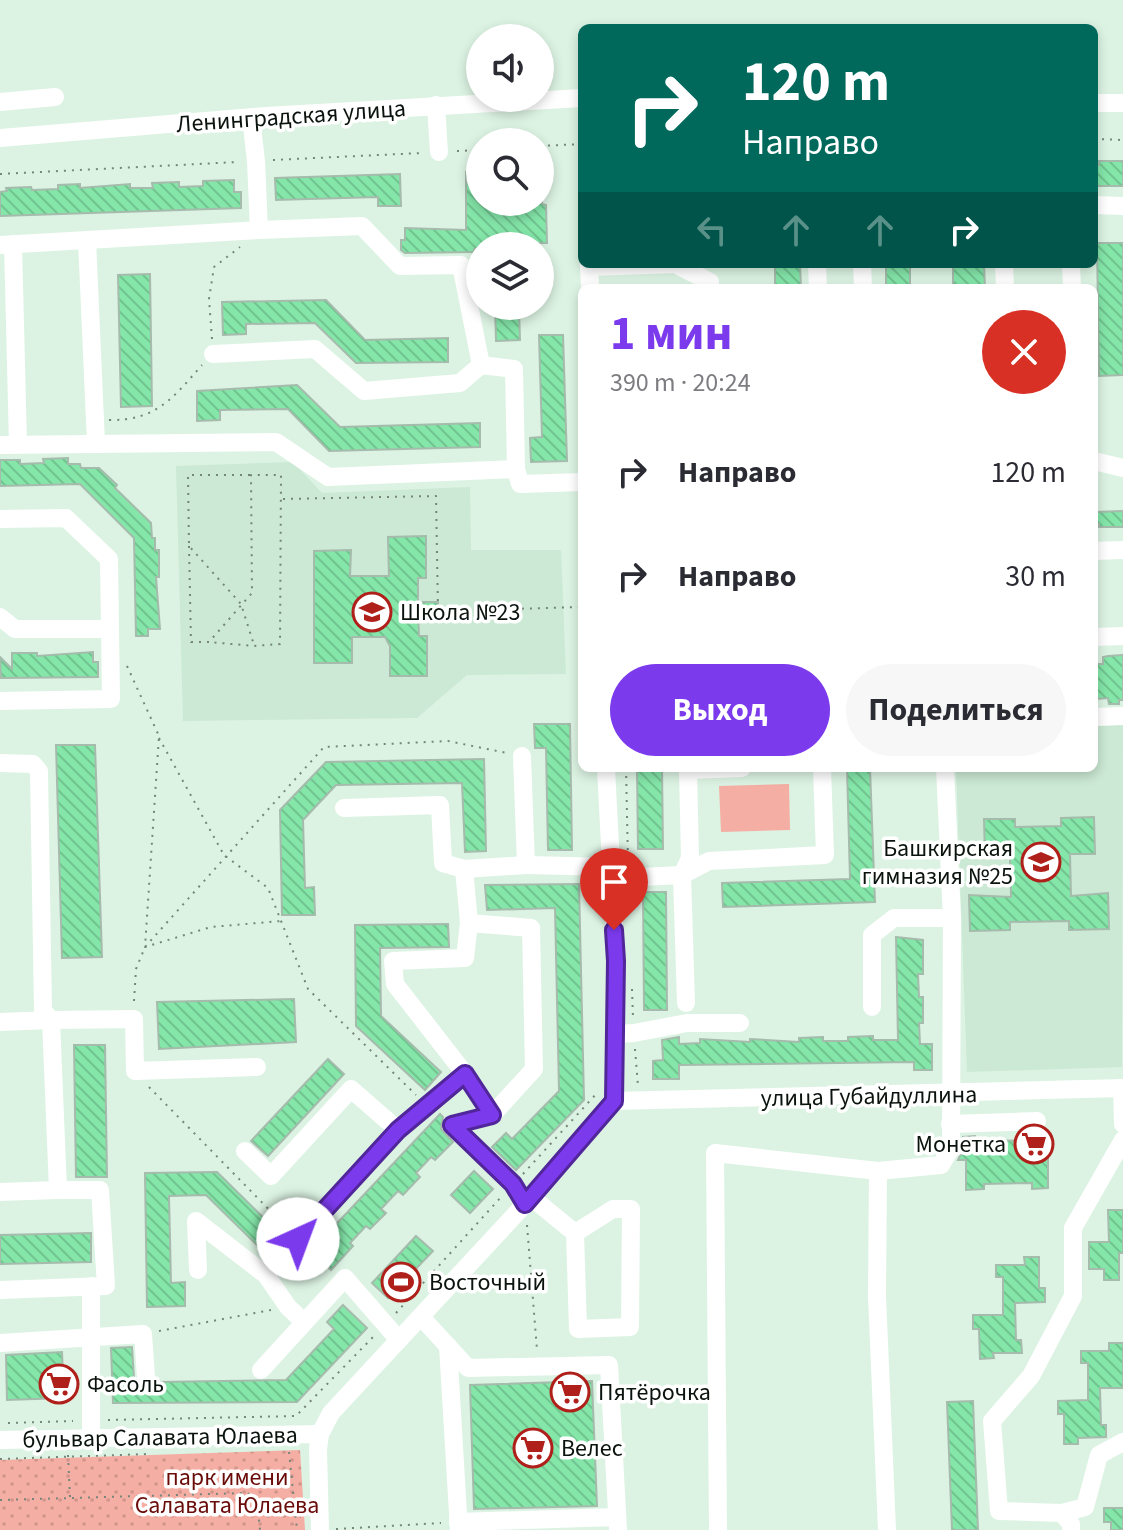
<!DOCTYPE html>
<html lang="ru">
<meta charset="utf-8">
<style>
body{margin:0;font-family:"Source Sans 3",sans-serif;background:#f7f7f7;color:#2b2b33;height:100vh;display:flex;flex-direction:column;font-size:30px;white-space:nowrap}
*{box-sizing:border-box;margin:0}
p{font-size:26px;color:#7c7c81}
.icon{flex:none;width:44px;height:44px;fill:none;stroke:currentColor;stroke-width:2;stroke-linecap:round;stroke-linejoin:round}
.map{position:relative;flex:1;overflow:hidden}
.sheet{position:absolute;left:578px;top:284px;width:520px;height:488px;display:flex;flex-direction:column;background:#fff;border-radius:12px;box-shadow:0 4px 12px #0003}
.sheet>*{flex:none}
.banner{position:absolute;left:578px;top:24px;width:520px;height:244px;border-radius:12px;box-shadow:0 4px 12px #0003;background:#00695c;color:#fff;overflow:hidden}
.controls{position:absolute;left:466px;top:24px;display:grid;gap:16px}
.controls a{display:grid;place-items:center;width:88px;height:88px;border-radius:50%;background:#fff;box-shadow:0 4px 12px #0003;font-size:40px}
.pin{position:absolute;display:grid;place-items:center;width:68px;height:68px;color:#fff;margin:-82px -34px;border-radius:50% 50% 50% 0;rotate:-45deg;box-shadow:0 0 8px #0007}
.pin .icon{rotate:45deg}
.me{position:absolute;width:88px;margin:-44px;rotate:43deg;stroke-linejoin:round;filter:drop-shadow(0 0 6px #0008)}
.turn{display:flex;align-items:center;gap:28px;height:168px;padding:0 32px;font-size:36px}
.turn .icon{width:104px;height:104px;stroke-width:2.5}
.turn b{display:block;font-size:56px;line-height:68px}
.lanes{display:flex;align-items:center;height:76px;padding:0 32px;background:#0003;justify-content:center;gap:40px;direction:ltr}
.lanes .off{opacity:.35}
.round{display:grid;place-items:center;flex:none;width:84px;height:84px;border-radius:42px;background:#f7f7f7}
.overview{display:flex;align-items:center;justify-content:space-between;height:136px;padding:0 32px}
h1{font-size:48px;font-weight:700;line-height:60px;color:#7c3aed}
.cta{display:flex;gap:16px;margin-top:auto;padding:16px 32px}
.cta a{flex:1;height:92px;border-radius:48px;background:#7c3aed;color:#fff;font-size:32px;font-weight:700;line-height:92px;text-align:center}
.cta a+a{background:#f7f7f7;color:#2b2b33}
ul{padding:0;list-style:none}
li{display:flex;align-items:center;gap:24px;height:104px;padding:0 32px}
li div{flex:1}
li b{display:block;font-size:30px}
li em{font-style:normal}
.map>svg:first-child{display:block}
</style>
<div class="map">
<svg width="1123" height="1530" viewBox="0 0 1123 1530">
<defs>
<pattern id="park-dots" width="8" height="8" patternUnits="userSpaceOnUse" patternTransform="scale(2)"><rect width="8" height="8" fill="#f5aea3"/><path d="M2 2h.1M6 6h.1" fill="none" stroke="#d1958b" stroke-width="1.8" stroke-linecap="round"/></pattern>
<pattern id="building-back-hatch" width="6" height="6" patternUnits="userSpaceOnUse" patternTransform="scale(2)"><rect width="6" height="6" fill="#84e6a9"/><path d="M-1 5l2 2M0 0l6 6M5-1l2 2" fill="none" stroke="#71c490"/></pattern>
</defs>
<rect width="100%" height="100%" fill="#dcf3e3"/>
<g fill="#cbe9d4">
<path d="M293,462l29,31 148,-6 1,63h90l5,124 -99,1 -50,43 -234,3 -7,-255z"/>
<path d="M1123,725l-1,342 -155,5 -11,-304h138v-42z"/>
</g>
<path fill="url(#park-dots)" d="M300,1450l5,80h-305v-70z"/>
<path fill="#f5aea3" d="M789,784l1,46 -69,2 -2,-46z"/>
<g fill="url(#building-back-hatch)" stroke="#a5bbac" stroke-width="2">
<path d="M1099,161h24v25h-29v-21h5z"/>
<path d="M480,171v31h62v2l4,1 1,38 -49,1v2h-18v2l-6,1v3l-69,1 -4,-3v-10h4v-12l61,2v-58z"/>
<path d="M400,174l1,32h-23v-9l-102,3 -1,-22z"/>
<path d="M234,180v12h7v16l-241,8v-24l7,-1 -1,-3 25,-1 1,3 26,-1v-4l22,-1v4l50,-4v4h23l-1,-5 27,-1v5l24,-1v-5z"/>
<path d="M1097,243h26v132l-24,1z"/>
<path d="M775,264h25l1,24h-26z"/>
<rect x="886" y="264" width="24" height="24"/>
<path d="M953,264h31l1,24h-32z"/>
<path d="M150,274l2,132 -31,1 -3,-132z"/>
<path d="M326,300l39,40 83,-2v24l-92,1 -41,-40 -69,1v10l-23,1 -1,-33z"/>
<path d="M495,306h21v3h3l1,31 -24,1z"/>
<path d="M539,335h24l4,126 -36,1 -1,-24 12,-1z"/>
<path d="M297,385l43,42 140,-4v24l-151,4 -41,-42 -68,1v10l-23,1v-30z"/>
<path d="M68,458v6h12l1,4h18l18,17 -2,3 36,35 1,15h3v12h4v27h-3l4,52h-12v7h-12l-2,-98 -54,-54 -80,2v-26h20v4l24,-1 -1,-4z"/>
<path d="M1123,511v16h-24v-3h-5v-12z"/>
<path d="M426,536v42h-8v24h20v9h-20l1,25h8v40h-37v-30l-5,-9h-33v26h-38v-112l37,-1 -1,26h39l-1,-39z"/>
<path d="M93,652v10h5v15l-97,1 -1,-21 12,12v-16h25v3z"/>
<path d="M1123,655v45h-4v4h-10l-1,-6 -11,1 -1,-35h7v-7l5,-1z"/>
<path d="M534,724h36l2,126h-24l-2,-102h-11z"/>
<path d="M56,745h39l7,212 -40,1z"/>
<path d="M484,759l2,92 -21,1 -3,-69 -126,2 -33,35 2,68 9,-1 1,28h-33l-2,-105 46,-48z"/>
<path d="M637,768h25l1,81h-25z"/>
<path d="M847,768h23l5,134 -152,5 -1,-24 128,-4z"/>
<path d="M1094,817l1,37h-25l1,42 37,-3 1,36 -40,1v-9l-59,1v8l-40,1 -1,-36 42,2 -1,-41h-25l-1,-37h31v8l46,-1v-8z"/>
<path d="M579,884l5,216 -68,70 -24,-23 14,-14 6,6 47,-48 -4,-183 -68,2 -2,-25z"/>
<path d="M643,892h23l1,118h-23z"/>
<path d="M448,924l1,23 -69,1 1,68 60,56 -16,18 -69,-64 -1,-101z"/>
<path d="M896,937l27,3v34h-5l1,23h4v26h-4l1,21h12v26h-18v-8l-235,3v14h-26v-18l10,-1 -1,-20 17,-3v7l21,-1v-4l50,3v-3l49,3v-4l24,-1v4h25v-4l25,-1v4h25z"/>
<path d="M294,999l2,43 -137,7 -2,-47z"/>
<path d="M74,1045h31l2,132h-31z"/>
<path d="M328,1059l16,15 -76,82 -17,-15z"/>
<path d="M440,1114l3,3 -2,12 12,13 -18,18 -4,-3 -15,16 4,4 -17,18 -5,-4 -17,18 5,4 -16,16 -4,-3 -16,17 3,3 -22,24 -9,-9 -4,4 -11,-10z"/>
<path d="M975,1136v5l73,-1v48l-16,1v-6l-48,1v5l-18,1v-30h-8l5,-11v-12z"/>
<path d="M474,1171l19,18 -23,24 -19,-18z"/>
<path d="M217,1172l65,64 -17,17 -59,-58 -37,1 2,87 14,-1v24l-38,1 -2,-134z"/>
<path d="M1108,1210h15v43h-4v27h-15v-11h-15v-27h20z"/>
<path d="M91,1233v29l-91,2v-29z"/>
<path d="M416,1236l17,15 -45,47 -16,-15z"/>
<path d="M1024,1257h15v31h6v14l-30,1 1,37h5l1,13h-29l1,5 -14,1 -1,-30h-6v-14h30v-38h-7v-12h29z"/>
<path d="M343,1305l24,23 -70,74 -184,1 -2,-55 21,-1 2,32 6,8 6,2 11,-7 129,-2 48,-51 -7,-7z"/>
<path d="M1109,1343h14v45h-23l1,37h5v12l-28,1v6h-14v-30h-6v-13l30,-1v-37h-7v-12h28z"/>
<path d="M62,1352l2,46 -57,2 -1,-45z"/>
<path d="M592,1381l5,125 -123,3 -4,-124z"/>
<path d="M973,1401l5,129h-26l-5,-128z"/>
<path d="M1104,1508h19v22h-12v-8h-7z"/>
</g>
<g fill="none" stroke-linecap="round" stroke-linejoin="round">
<g stroke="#75857a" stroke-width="2" stroke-dasharray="2 6" stroke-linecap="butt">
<path d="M1094,139l29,1"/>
<path d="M540,146l42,-2"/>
<path d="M457,151l23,-1"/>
<path d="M273,160l149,-7"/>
<path d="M0,174l238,-12"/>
<path d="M212,339l-3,-40 5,-32 26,-20"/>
<path d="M109,420c47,1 64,-22 93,-55"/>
<path d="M250,475h-62l1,71 52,58 13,41"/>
<path d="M283,499l153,-3 2,115 144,-4"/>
<path d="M189,546l2,96h18l43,-49 -1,-118h30l-1,169 -26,2 -45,-4"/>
<path d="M127,666l32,70 -14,211 66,-20 70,-6"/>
<path d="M159,738l65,117 44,33 40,101 108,106"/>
<path d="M626,768l2,94"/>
<path d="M632,989l1,29"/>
<path d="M134,1001l2,-32 9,-22 179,-200 124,-6 59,12"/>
<path d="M635,1049l3,37"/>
<path d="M149,1087l138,141"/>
<path d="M523,1174l74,-81"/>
<path d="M527,1225l10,125"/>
<path d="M396,1313l106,-117"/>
<path d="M159,1331l112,-21"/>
<path d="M108,1420l188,-4 79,-81"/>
<path d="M8,1423l65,-2"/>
<path d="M289,1452l8,78"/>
<path d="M68,1455l2,42"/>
<path d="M0,1459l148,-5"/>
<path d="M0,1500l247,-7 10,5 3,32"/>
<path d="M336,1529l105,-6"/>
</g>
<g stroke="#fff" stroke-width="18">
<path d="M0,102l55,-5"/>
<path d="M1094,103h29"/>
<path d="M436,105l3,47"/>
<path d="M0,138l266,-22 316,-18"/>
<path d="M1094,205l29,1"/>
<path d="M259,230l103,-4 38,40 61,-1 20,100 33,4 2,100"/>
<path d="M87,240l9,203"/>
<path d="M13,244l5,200"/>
<path d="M0,245l259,-15 -3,-69 -5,-43"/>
<path d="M589,264l1,24"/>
<path d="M817,264l1,24"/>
<path d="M862,264l1,24"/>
<path d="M1004,264l1,24"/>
<path d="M1071,264l1,24"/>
<path d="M679,266l31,16v6"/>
<path d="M589,267l90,-3"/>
<path d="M213,354l102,-5 49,42 96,-8 21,-18"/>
<path d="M0,445l276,-3 52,35 188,-8 4,15 62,-2"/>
<path d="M1094,461l29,7"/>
<path d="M0,519l66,-1 43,41 1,70"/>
<path d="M1094,551l29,-1"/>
<path d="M0,617l15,12h95l1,70 -111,2"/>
<path d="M1094,637l29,-1"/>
<path d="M1094,717l29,-1"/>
<path d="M522,756l4,109 84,2 10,11 62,-3 4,128"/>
<path d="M0,763l33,1 6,7 4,240 8,9 -51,2"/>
<path d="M344,808l96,-3 3,58 21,6 62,-4"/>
<path d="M464,869l5,54 62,5 3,141 -42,46 -27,-41 -70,-90 -2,-23 72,-3 4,-35"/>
<path d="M682,875l27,-14 116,-6 -3,-87"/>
<path d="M682,875l8,-17 -2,-88 54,-2"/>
<path d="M872,1007v-72l22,-17h58"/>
<path d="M616,1034l18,-1 53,-10h53"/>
<path d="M1122,1088l1,36"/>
<path d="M614,1101l509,-13"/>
<path d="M492,1115l-40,10 61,59 12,20"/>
<path d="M950,1124l87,-3"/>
<path d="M1123,1140l-50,88v68l-42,80 -39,45 7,90 63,2 23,-6 14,-52 24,-13"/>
<path d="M245,1151l26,25 80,-87 47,41"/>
<path d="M0,1192l58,-2 -7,-170 83,-1 1,52 122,-4"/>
<path d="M531,1197l44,36 38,-24h18l-1,118 -52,2 -3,-96"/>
<path d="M198,1270l-2,-49 70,54 22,32 15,14"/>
<path d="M266,1275l132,-145 67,-56"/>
<path d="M0,1290l106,-4 -6,-96h-42"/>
<path d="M422,1318l46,50 141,-3 9,165"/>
<path d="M0,1343l143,-9 3,43"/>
<path d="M448,1346l11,184"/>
<path d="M261,1370l84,-92 54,62"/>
<path d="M91,1438v-152"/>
<path d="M0,1440l320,-6"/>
<path d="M1062,1513l9,11v6"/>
<path d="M458,1522l159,-5"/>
<path d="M320,1530l-2,-81 2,-15 11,-21 194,-209 89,-103 2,-140 -10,-193"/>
<path d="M718,1530l-3,-377 163,18"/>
<path d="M887,1530l-10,-234 1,-125 63,-6 10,-17 1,-230 -7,-150"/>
</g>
</g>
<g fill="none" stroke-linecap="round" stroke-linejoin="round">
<g stroke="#51269a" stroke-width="20">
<path id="route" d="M298,1239l100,-109 67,-56 27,41 -40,10 61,59 12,20 89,-103 2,-140 -2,-31"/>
</g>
<use href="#route" stroke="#7c3aed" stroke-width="14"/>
</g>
<defs>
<g id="school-ring" transform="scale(2)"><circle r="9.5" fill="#fff" stroke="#b0201a" stroke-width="1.5"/><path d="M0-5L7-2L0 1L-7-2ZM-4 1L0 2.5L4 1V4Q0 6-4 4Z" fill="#b0201a"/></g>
<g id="supermarket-ring" transform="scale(2)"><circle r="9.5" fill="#fff" stroke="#b0201a" stroke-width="1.5"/><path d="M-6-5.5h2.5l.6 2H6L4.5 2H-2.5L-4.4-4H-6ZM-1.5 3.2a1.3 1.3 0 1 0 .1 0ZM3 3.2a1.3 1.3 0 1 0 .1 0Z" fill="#b0201a"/></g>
<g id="stadium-ring" transform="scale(2)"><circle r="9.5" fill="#fff" stroke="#b0201a" stroke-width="1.5"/><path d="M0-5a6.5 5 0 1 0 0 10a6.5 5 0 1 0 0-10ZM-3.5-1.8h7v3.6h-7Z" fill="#b0201a"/></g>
</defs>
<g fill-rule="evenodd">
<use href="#school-ring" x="372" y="612"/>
<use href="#school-ring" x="1041" y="862"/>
<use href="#supermarket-ring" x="1034" y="1144"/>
<use href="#stadium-ring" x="401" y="1282"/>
<use href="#supermarket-ring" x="59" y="1384"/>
<use href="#supermarket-ring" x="570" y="1392"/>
<use href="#supermarket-ring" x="533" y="1448"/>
</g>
<g text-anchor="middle" stroke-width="7" stroke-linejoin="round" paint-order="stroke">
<g font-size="24" fill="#0b130e" stroke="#fff">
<text transform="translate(291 116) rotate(-4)" y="8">Ленинградская улица</text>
<text transform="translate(869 1096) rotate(-1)" y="8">улица Губайдуллина</text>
<text transform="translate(160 1437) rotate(-1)" y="8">бульвар Салавата Юлаева</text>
</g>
<g font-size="24" fill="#0b130e" stroke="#fff" text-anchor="start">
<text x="400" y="620">Школа №23</text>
<text x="1013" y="856" text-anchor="end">Башкирская<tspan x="1013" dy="28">гимназия №25</tspan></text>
<text x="1006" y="1152" text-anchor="end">Монетка</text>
<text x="429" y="1290">Восточный</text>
<text x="87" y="1392">Фасоль</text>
<text x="598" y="1400">Пятёрочка</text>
<text x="561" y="1456">Велес</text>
</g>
<g font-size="24" fill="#690c09" stroke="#fff">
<text x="227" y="1485">парк имени<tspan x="227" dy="28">Салавата Юлаева</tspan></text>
</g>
</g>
</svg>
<div class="controls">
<a><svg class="icon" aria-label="sound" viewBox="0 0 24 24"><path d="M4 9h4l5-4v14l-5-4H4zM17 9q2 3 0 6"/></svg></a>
<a><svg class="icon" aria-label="search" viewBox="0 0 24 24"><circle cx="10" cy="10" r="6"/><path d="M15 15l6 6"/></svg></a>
<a><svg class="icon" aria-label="layers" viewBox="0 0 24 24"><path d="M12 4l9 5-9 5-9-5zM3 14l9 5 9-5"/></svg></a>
</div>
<div class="pin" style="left:614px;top:930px;background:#d93025"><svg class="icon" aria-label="arrive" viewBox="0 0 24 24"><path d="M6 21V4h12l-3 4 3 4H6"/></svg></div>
<svg class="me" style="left:298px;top:1239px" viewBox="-20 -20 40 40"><circle r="19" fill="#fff"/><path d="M0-13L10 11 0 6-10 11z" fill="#7c3aed"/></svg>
<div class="banner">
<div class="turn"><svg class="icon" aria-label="right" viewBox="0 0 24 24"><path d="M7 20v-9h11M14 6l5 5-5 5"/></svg><div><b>120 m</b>Направо</div></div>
<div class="lanes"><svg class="icon off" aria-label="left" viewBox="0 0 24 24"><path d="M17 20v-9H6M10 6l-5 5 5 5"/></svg><svg class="icon off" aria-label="ahead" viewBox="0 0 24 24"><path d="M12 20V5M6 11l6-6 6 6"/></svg><svg class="icon off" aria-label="ahead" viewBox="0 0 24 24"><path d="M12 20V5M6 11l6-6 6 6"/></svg><svg class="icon" aria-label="right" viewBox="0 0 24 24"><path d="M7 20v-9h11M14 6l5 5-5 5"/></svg></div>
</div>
<section class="sheet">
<div class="overview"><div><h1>1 мин</h1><p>390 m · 20:24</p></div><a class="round" style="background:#d93025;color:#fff"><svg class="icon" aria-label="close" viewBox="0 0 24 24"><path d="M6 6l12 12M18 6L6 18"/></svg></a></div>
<ul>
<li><svg class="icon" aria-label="right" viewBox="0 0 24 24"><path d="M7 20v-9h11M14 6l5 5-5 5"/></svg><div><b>Направо</b></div><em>120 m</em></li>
<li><svg class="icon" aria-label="right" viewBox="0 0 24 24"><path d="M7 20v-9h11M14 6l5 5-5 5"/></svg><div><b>Направо</b></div><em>30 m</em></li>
</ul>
<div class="cta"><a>Выход</a><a>Поделиться</a></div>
</section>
</div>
